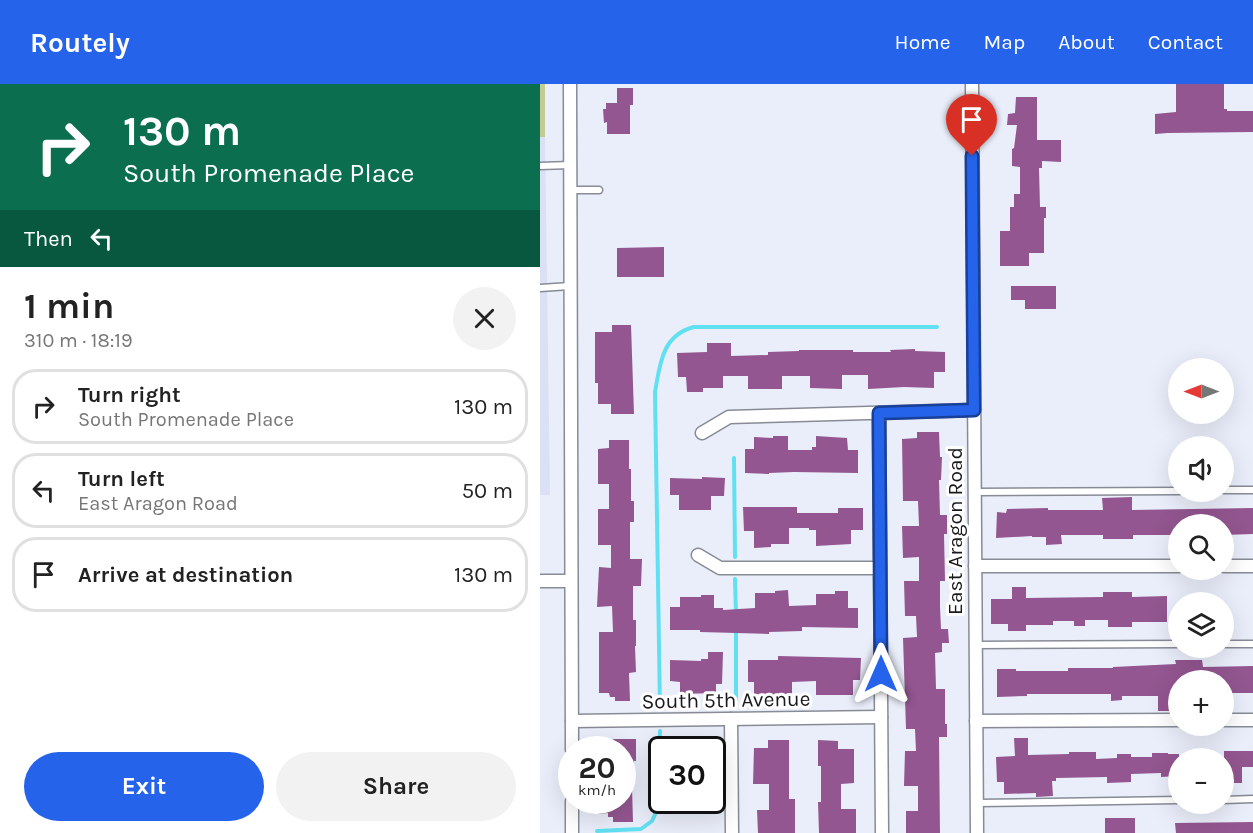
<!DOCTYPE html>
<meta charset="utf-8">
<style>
body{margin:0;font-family:Karla,sans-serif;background:#f2f2f2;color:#222;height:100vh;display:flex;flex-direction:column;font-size:22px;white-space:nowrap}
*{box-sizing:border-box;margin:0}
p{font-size:20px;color:#767676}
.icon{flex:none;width:33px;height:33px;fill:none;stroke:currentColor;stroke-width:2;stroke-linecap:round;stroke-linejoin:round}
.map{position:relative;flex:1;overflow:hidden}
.sheet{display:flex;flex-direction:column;background:#fff;width:540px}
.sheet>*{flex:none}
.hud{background:#0b6e4f;color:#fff;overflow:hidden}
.needle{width:39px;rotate:270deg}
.tools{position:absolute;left:628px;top:274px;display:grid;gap:12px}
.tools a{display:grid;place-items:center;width:66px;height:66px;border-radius:50%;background:#fff;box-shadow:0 6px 24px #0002;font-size:30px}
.speed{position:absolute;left:18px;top:652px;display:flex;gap:12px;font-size:30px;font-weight:700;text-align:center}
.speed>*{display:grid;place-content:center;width:78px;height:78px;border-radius:50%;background:#fff;box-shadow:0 6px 24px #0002;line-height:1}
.speed small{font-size:15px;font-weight:400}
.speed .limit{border:3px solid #111;border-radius:9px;background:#fff;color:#111}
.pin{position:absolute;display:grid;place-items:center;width:51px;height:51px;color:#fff;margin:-62px -26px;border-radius:50% 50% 50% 0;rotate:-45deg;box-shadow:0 0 6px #0007}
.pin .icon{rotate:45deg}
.me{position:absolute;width:66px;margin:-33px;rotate:0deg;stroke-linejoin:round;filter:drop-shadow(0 0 4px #0008)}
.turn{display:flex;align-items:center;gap:21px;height:126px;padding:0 24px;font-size:27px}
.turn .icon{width:78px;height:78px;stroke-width:2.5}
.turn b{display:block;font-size:42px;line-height:51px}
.then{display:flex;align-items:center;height:57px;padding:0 24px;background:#0003;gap:12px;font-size:22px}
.round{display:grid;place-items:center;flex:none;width:63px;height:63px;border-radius:32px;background:#f2f2f2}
.summary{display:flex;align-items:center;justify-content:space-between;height:102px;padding:0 24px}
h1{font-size:36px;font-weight:700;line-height:45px}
.action{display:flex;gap:12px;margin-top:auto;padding:12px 24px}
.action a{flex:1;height:69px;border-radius:36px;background:#2563eb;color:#fff;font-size:24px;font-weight:700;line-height:69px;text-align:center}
.action a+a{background:#f2f2f2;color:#222}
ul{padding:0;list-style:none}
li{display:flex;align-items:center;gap:18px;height:75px;margin:0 12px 9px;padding:0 12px;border:3px solid #e0e0e0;border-radius:24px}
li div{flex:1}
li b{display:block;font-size:22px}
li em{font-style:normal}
header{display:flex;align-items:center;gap:36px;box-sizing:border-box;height:84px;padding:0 30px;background:#2563eb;color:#fff}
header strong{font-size:28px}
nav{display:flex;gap:33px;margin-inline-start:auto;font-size:21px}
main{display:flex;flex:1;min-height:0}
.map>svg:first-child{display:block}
</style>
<header>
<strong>Routely</strong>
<nav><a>Home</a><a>Map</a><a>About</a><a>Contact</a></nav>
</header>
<main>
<section class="sheet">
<div class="hud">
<div class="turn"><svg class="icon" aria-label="right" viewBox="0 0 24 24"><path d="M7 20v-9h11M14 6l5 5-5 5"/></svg><div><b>130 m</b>South Promenade Place</div></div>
<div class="then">Then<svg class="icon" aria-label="left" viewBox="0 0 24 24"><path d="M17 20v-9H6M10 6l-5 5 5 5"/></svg></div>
</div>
<div class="summary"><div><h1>1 min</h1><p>310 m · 18:19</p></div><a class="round"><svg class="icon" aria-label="close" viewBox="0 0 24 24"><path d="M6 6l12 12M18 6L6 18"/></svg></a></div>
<ul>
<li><svg class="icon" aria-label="right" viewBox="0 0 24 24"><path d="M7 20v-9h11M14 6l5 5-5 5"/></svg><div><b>Turn right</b><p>South Promenade Place</p></div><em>130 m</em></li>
<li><svg class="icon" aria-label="left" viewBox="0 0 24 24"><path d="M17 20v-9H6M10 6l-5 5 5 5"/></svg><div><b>Turn left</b><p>East Aragon Road</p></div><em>50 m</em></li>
<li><svg class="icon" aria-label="arrive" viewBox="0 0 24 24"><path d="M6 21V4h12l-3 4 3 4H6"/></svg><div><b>Arrive at destination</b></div><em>130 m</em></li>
</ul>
<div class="action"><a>Exit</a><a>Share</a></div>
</section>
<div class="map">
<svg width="713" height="749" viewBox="0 0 713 749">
<rect width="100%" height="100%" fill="#eaeefa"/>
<path fill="#dbe1f4" d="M0,53h5l5,358h-10z"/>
<rect fill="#c4ca94" x="0" y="0" width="5" height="53"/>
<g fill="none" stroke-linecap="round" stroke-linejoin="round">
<g stroke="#61e0f1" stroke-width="4">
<path d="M194,374l1,99"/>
<path d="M195,495l1,35"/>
<path d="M196,546v70"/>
<path d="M120,625l-5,-317c5,-28 7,-57 39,-65h243"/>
<path d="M57,747l44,-2 11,-8 6,-13 2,-77"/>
</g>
</g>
<g fill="#935690">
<path d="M636,0h48v25h3v2h26v21l-85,1 -13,1v-20l21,-2z"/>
<path d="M77,4h16v17h-3v29h-23v-12l-3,1 -1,-14h3v-6h11z"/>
<path d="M476,13h21v43h24v22l-19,-1v7h-3l1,39h6v11h-2v35h-15v13h-29v-35h10v-24h4v-13h6v-27l-8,-1v-17l2,-1 3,-23h-10l1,-11 7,-1z"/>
<path d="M124,163v30h-47v-29z"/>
<path d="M471,202h45v23h-31v-9h-14z"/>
<path d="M72,241h19l3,89h-23v-10h-13v-21h-3v-51h17z"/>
<path d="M167,259h24v13l37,-1v-3l31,-1v-1h54v2h38l-1,-2 25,-1v2l30,1v20h-11v16l-30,-1 -36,2v-14h-26v14l-32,-1v-12h-28v13h-34v-13h-25v12h-20v4h-16l-1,-15h-8l-1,-24 30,-1z"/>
<path d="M377,348h22l1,25h2l-1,23h-2l1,35h7v19h-3l1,47h-5v26l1,22h7l1,14h-7v9l-7,1 1,36h9v35h2v13h-8l1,96h-34v-22h12v-25h-14l1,-35h11l-1,-22h-9l-3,-91 14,-1 -1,-21h-11l-1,-35h15v-24l-16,1 -1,-32h17l-1,-25h-15l-1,-62 15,-1z"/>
<path d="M233,352h15v14h24v-3h4v-11l31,2 1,12h10v23l-64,-1 -25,1v1l-24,-1v-24h9v-12l19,1z"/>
<path d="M69,356h20v29h2v32h3v21h-4v37h12l-1,27h-8v34h3v26h-1l1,26 -7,1 1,28h-15v-4h-5l-1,-4h-10v-61h14l-1,-26 -15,1 2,-40 12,1v-23h-13v-36h11v-25h-11v-35l11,-1z"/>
<path d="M162,393l23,1 -1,18h-13v14h-32v-15h-9v-17l32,1z"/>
<path d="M592,413v13l121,-2v26l-29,1v-10h-45v10h-46v4h-30v-4h-42l1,9 -16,1v-8h-14v-1l-36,2 1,-26 9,1 1,-4 41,-1v2h55l-1,-12z"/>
<path d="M203,423h54v6h41v-5h25v22h-12v14l-35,2v-16h-7v-2h-20v16h-18v3l-17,1v-17h-10z"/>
<path d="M472,503h14v11l77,-1v-5h29v5l35,-1v26h-35v5h-24v-7h-23v6h-11v-5h-21v4h-27v6h-18v-7h-17v-25h21z"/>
<path d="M248,506l1,16 27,-1v-11h19v-3h13v17h10v20l-56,-1v4l-33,1v2l-69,-2v-2h-30v-23h10v-10h21v-2h13v13h9v2l32,-2v-15h20v-2z"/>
<path d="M168,568h15l-1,32h-6v9l-36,1v-12l-10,-1v-21l31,1v-2h7z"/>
<path d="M238,572l83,2 -1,22h-7v15h-37v-14l-24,1v15h-14v-2l-24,-1v-12h-6v-22h30z"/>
<path d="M635,576h27l1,7 50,-1v27h-29v-12h-45v12h-7l1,18h-15v-15h-36v4l-11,1v-7h-84v2l-30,1v-28h19v2h52v-3h45v-1l63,-3z"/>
<path d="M474,654h14v17l41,-1v-2h27v7l21,-1v-4h14v3h21v-4h16v1h11v22l-18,1v-4l-30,1v8l-24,1v-6l-51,1v3h-4l1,15 -17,1v-4l-32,1v-12h-7l-1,-25 19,-1z"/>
<path d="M73,655h23v22h-2v26h-2l1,35h-20v-5h-5v-4l-10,1v-13h24v-51h-10z"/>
<path d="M228,656h21v59h6v34h-37l-1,-23h12v-26h-16l1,-36h14z"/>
<path d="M278,656l20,1v8h16v34l-13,1v25h15v24h-37l-1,-31h3v-36h-3z"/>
<path d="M684,667h29v16h-11v16h-18z"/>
<rect x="565" y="734" width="30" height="15"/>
<path d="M713,738v11h-77l-1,-10z"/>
</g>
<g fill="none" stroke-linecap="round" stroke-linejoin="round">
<g stroke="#878b96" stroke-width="9">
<g id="service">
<path d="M0,82l30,-1"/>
<path d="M30,106h29"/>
<path d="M0,204l30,-2"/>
<path d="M684,406h29"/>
<path d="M435,408l204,-1"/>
<path d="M684,560h29"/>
<path d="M436,561l203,-1"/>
<path d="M684,716l29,-1"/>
<path d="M437,719l202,-3"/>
</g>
</g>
<g stroke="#878b96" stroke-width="15">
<g id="minor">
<path d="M30,0l2,666"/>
<path d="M432,0l5,749"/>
<path d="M339,329l3,420"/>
<path d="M162,349l27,-16 245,-7"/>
<path d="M158,471l22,13h160"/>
<path d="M435,482h204"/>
<path d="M684,482h29"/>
<path d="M0,497h31"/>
<path d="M191,635l1,114"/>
<path d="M684,636h29"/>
<path d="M32,637l309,-4"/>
<path d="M436,637l203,-1"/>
<path d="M32,717v32"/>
</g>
</g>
<use href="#service" stroke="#fff" stroke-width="6"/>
<use href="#minor" stroke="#fff" stroke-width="12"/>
</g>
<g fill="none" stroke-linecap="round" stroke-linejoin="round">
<g stroke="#184099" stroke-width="15">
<path id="route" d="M341,590l-2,-261 95,-3 -2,-254"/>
</g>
<use href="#route" stroke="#2563eb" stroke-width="10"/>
</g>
<g text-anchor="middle" stroke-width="6" stroke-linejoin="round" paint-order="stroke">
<g font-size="21" fill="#18191d" stroke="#fff">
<text transform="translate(415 447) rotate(-90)" y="7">East Aragon Road</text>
<text transform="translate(186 616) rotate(-1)" y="7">South 5th Avenue</text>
</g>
</g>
</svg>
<div class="tools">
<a><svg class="needle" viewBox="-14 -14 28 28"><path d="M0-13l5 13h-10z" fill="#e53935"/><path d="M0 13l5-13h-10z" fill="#767676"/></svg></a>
<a><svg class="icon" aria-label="sound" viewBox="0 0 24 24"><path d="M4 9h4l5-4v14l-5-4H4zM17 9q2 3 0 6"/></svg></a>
<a><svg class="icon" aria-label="search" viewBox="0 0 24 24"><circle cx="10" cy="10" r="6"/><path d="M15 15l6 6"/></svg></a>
<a><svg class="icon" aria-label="layers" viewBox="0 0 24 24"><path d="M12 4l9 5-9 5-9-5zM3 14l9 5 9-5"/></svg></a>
<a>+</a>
<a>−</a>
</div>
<div class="speed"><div>20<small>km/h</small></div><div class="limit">30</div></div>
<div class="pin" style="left:432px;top:72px;background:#d93025"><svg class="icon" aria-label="arrive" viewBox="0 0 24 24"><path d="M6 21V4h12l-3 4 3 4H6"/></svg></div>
<svg class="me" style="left:341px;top:590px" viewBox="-20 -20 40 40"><path d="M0-17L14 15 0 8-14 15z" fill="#2563eb" stroke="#fff" stroke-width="4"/></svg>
</div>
</main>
